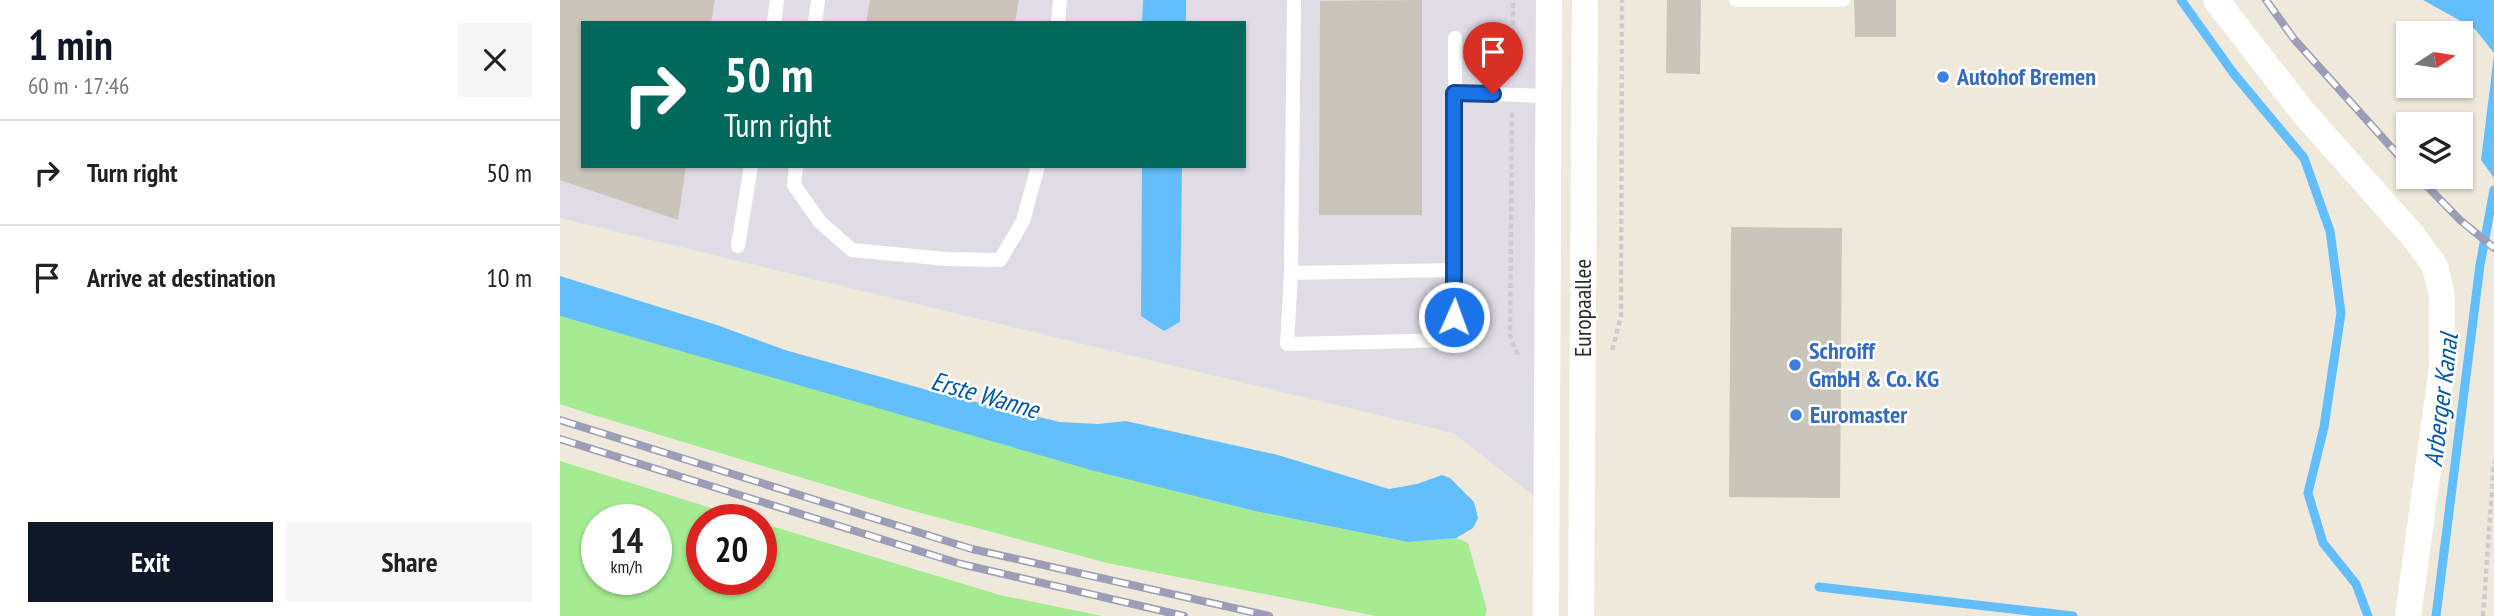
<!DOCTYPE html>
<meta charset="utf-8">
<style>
body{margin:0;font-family:"PT Sans Narrow",sans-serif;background:#f6f6f6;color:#222;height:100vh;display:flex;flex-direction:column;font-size:26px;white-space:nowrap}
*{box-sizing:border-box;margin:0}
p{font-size:23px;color:#767676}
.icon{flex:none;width:38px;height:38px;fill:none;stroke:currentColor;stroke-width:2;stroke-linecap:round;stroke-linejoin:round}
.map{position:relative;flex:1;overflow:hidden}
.sheet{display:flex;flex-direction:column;background:#fff;width:560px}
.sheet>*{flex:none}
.hud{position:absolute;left:21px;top:21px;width:665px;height:147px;border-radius:0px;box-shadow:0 2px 5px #0004;background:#00695c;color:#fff;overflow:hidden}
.needle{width:46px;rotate:78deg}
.controls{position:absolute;left:1836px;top:21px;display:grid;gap:14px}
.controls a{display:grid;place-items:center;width:77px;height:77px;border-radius:0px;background:#fff;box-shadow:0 2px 5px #0004;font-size:35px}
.speed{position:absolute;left:21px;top:504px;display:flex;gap:14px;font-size:35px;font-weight:700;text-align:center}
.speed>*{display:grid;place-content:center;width:91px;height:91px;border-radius:50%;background:#fff;box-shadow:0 2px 5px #0004;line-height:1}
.speed small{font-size:18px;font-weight:400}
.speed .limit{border:10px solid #d22;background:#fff;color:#111}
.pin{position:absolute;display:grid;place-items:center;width:60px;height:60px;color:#fff;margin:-72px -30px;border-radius:50% 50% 50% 0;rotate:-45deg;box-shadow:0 0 7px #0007}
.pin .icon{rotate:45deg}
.me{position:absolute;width:77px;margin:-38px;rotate:2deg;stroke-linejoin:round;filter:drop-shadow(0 0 5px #0008)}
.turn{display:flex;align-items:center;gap:24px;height:147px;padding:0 28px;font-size:32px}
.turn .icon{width:91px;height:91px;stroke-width:2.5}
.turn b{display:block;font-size:49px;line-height:60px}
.round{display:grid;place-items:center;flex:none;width:74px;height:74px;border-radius:0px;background:#f6f6f6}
.overview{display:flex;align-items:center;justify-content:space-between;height:119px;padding:0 28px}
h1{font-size:42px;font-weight:700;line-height:52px;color:#111827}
.action{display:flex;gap:14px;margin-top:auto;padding:14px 28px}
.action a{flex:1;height:80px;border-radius:0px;background:#111827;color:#fff;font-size:28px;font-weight:700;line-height:80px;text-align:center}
.action a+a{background:#f6f6f6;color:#222}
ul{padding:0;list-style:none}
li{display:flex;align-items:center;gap:21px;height:105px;padding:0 28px;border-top:2px solid #e0e0e0}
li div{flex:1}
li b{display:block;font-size:26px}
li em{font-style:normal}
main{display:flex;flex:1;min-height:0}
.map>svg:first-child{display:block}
</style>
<main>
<section class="sheet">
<div class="overview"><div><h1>1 min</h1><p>60 m · 17:46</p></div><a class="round"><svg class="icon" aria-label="close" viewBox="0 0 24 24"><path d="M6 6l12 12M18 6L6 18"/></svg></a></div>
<ul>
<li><svg class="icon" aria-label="right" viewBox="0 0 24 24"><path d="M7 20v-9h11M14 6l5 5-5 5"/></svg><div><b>Turn right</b></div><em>50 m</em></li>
<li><svg class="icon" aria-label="arrive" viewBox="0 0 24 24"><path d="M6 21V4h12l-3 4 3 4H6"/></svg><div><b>Arrive at destination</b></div><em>10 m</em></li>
</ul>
<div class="action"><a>Exit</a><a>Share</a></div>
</section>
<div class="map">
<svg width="1934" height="616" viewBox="0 0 1934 616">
<rect width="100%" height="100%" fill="#eee9db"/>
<path fill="#e0dce6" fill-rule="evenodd" d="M0,0h996l-4,510 -99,-77 -893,-215zM23,23h661v143h-661z"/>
<g fill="#a4eb91" fill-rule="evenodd">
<path d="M0,316l531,153 164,42 153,31 48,-4 12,5 19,67 -2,6h-109l-269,-53 -208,-56 -312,-94 -27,-9z"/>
<path d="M0,461l190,59h-48v59h59v-56l239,72 102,21h-542zM37,520h59v59h-59z"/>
</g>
<g fill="#62befc">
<path d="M583,0h43v23h-44z"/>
<path d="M1863,0h71v53l-19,-24z"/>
<path d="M1934,55v123l-13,-18z"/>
<path d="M582,166h40l-2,156 -16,9 -23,-15z"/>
<path d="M0,276l157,49 68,25 153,43 122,29 38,2 28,-3 152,34 111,34 28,-5 25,-9 8,3 24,24 4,16 -5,10 -17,10 -48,4 -153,-31 -164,-41 -531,-154z"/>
</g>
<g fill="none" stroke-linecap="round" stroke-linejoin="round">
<g stroke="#62befc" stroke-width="9">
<path d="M1621,0l53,74 70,84 26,73 11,82 -17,114 -16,66 15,50 33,41 12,32"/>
<path d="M1259,587l254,29"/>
<path d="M1876,616l44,-351 14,-75"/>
</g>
</g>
<g fill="#cac5bb">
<path d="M0,0h155l-4,23h-128v143h103l-8,54 -118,-40z"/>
<path d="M310,0h149l-4,23h-149z"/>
<path d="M862,0v215h-103l1,-214z"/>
<path d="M1107,0h34l-1,74 -34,-1z"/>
<path d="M1294,0h42v37h-41z"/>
<path d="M1171,227l111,1 -2,270 -111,-1z"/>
</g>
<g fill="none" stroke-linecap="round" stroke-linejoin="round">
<g stroke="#ccc" stroke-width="4.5" stroke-dasharray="5 3.5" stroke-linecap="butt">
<path d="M952,76l1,-76"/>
<path d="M952,113l-2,223 9,22"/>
<path d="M1052,350l9,-33 1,-317"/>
<path d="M1923,616l11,-154"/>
</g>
<g stroke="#fff" stroke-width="14">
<path d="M734,0l-3,273 -4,71 166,-4 2,-70"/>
<path d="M1176,0h107"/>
<path d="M214,23l3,-23"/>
<path d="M255,23l3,-23"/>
<path d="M498,23l2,-23"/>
<path d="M894,93l95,3"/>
<path d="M236,166l-2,19 26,37 32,28 94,9 54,1 23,-39 15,-55"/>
<path d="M178,246l13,-80"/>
<path d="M731,273l164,-3v-232"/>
</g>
<g stroke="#fff" stroke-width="26">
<path d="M1656,0l86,111 112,126 21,29 7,30v71l-34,249"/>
<path d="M986,616l3,-616"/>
<path d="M1021,616l4,-616"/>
</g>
<g stroke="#9d9db7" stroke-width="8">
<g id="rail">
<path d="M1706,0l28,39 114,127"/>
<path d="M1858,177l42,43 34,28"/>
<path d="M0,420l412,129 297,67"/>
<path d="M0,439l401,125 223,52"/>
</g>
</g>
<use href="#rail" stroke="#fff" stroke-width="5" stroke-dasharray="16" stroke-linecap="butt"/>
</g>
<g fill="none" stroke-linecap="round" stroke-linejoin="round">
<g stroke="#114b97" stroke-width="18">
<path id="route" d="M894,317v-224l39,1"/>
</g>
<use href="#route" stroke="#1a73e8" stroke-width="12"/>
</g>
<g fill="#3f7fe0" stroke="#fff" stroke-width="2.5">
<circle cx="1383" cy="77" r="7"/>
<circle cx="1235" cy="365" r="7"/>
<circle cx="1236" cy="415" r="7"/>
</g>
<g text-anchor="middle" stroke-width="5" stroke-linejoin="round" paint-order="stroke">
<g font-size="24" font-weight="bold" fill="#366cbe" stroke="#fff" text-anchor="start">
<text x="1397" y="85">Autohof Bremen</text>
<text x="1249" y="359">Schroiff<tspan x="1249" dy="28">GmbH &amp; Co. KG</tspan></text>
<text x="1250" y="423">Euromaster</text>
</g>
<g font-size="24" fill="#2b2b2b" stroke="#fff">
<text transform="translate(1023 308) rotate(-90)" y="8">Europaallee</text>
</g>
<g font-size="26" font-style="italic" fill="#0058a9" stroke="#fff">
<text transform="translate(425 395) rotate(16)" y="9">Erste Wanne</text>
<text transform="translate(1881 400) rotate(-83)" y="9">Arberger Kanal</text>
</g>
</g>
</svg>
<div class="controls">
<a><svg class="needle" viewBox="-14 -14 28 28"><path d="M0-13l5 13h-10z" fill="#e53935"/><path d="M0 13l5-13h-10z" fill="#767676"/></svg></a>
<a><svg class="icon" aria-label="layers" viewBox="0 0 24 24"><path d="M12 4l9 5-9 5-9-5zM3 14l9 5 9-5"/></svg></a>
</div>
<div class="speed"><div>14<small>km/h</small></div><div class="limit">20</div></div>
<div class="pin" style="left:933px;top:94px;background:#d93025"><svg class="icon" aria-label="arrive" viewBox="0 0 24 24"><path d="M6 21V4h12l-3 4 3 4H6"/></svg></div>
<svg class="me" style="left:894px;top:317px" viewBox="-20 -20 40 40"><circle r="17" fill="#1a73e8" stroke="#fff" stroke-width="3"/><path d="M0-11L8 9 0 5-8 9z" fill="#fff"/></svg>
<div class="hud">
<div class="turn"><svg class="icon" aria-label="right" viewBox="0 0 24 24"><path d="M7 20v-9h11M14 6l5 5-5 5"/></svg><div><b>50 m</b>Turn right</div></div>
</div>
</div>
</main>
